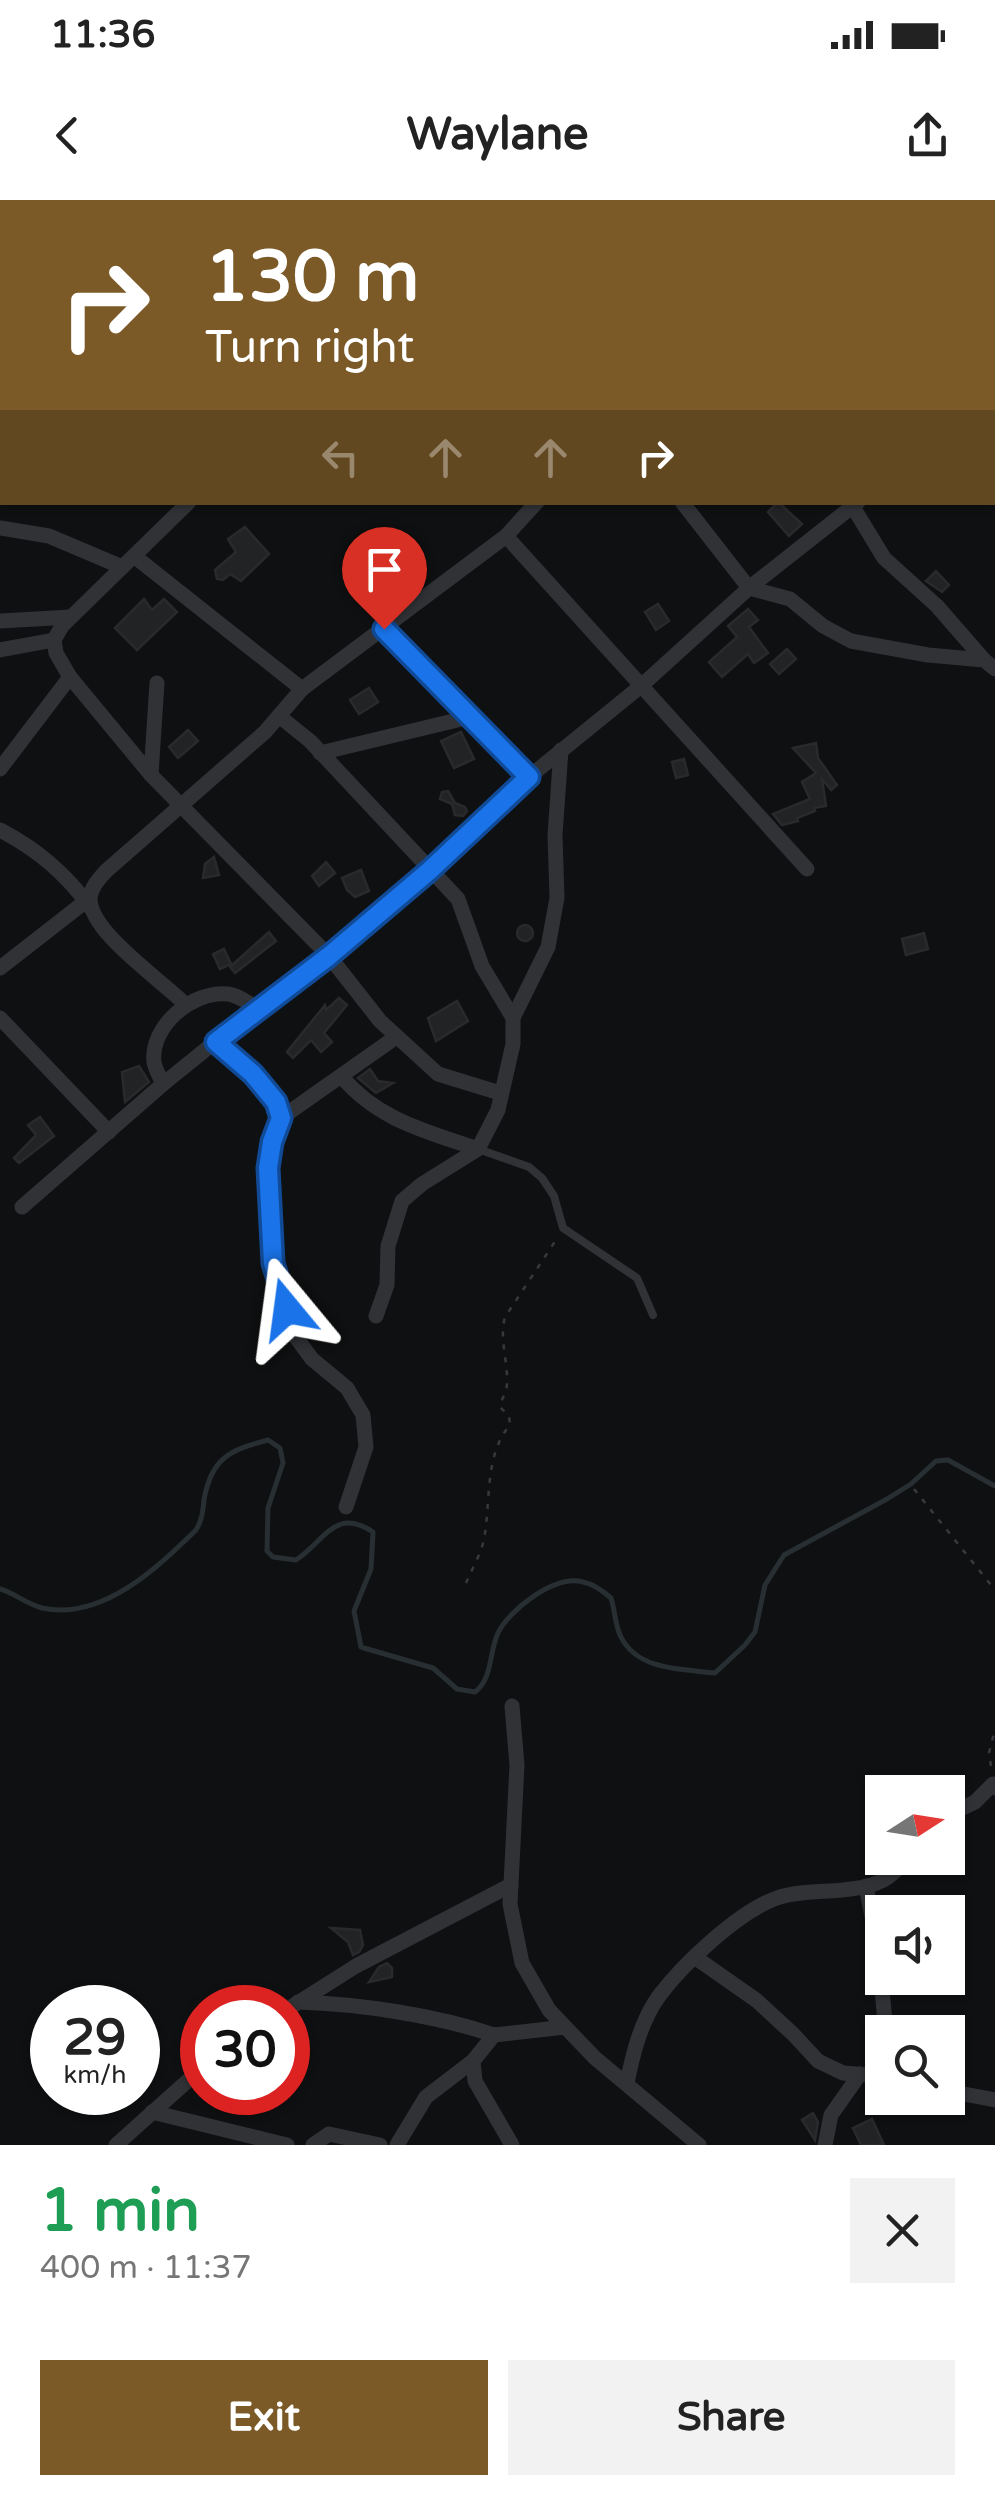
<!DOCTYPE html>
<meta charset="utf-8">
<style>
body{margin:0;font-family:"Varela Round",sans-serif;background:#f2f2f2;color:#222;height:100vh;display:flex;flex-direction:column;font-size:38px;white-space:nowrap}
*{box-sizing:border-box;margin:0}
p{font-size:32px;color:#767676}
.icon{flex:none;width:55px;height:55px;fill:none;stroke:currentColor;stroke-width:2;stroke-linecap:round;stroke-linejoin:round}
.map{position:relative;height:1945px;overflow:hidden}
.panel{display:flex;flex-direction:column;background:#fff;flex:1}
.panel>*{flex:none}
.guide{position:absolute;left:0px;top:0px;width:995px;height:305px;box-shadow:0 2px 8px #0004;background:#7b5a28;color:#fff;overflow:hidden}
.needle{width:65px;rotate:78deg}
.buttons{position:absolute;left:865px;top:1575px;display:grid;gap:20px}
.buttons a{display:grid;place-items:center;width:100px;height:100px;border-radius:0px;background:#fff;box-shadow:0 2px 8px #0004;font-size:50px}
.speed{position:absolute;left:30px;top:1785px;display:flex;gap:20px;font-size:50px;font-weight:700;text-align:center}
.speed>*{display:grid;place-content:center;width:130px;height:130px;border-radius:50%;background:#fff;box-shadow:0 2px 8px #0004;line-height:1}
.speed small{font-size:25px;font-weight:400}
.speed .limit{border:15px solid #d22;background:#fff;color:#111}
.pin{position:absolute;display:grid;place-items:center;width:85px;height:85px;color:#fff;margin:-102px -42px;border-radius:50% 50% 50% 0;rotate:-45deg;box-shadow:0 0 10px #0007}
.pin .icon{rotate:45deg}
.me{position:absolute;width:110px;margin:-55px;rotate:344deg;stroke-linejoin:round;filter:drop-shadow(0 0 8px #0008)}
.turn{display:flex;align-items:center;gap:35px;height:210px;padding:0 40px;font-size:45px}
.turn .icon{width:130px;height:130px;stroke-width:2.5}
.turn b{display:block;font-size:70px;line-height:85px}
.lanes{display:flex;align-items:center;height:95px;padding:0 40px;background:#0003;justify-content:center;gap:50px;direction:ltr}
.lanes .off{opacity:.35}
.round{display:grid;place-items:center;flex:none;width:105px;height:105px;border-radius:0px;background:#f2f2f2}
.summary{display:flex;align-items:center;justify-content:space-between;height:170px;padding:0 40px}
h1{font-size:60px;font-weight:800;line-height:75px;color:#1e9e55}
.action{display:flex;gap:20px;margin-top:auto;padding:20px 40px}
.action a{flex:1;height:115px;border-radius:0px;background:#7b5a28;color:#fff;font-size:40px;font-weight:800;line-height:115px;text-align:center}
.action a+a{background:#f2f2f2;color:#222}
.status{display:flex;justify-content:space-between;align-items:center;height:70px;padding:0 50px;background:#fff;direction:ltr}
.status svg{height:28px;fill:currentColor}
header{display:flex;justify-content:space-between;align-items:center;height:130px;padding:0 40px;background:#fff;font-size:45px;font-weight:800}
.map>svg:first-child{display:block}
</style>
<div class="status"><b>11:36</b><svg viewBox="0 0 49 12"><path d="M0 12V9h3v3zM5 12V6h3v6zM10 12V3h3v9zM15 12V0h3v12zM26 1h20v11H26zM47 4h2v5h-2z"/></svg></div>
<header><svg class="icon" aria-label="back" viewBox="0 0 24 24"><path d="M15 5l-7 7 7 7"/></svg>Waylane<svg class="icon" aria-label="share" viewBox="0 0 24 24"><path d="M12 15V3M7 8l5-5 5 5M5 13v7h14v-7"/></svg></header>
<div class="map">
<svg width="995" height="1945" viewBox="0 0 995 1945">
<rect width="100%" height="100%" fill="#0f1011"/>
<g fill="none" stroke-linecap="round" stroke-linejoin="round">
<path stroke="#272f33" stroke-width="5" d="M0,1389c14,4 27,15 42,19 60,13 115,-40 154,-78 6,-10 7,-19 8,-30 7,-42 26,-50 64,-60l12,8 3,15 -15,45 -1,43 6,6 23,3c28,-18 39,-54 77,-28l-2,37 -17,42 7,36 3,1 69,20 24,21 18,3c18,-14 14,-40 23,-59 11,-23 57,-59 85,-51 10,2 20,9 28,16 4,12 4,28 10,39 17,34 62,32 94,36l30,-28 10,-13 10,-47 19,-30 103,-56 24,-15 25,-23 12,-1 47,26"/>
</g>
<g fill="#222325" stroke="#2a2a2d" stroke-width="2.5">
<path d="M778,302l24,22 -13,12 -21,-24z"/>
<path d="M245,327l24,27 -28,27 -11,-7 -7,6 -6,-1 -2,-9 21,-18 -8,-13z"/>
<path d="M367,349l13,23 -10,7 -14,-24z"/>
<path d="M936,371l13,14 -7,7 -16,-11z"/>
<path d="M144,399l8,11 12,-11 13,13 -40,38 -22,-22z"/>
<path d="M658,404l11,17 -13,9 -11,-18z"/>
<path d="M748,409l10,11 -9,7 19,26 -14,10 -6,-9 -26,23 -13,-15 28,-25 -9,-11z"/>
<path d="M787,449l9,10 -17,15 -9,-10z"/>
<path d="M369,488l9,14 -19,12 -9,-14z"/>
<path d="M188,530l10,11 -20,17 -9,-11z"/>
<path d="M461,532l13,27 -20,9 -13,-27z"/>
<path d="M816,543l2,15 19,27 -6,5 -9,-11 4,27 -12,2 1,3 -18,7 1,3 -16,4 -9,-11 37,-15 -8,-17 14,-9 -23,-25z"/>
<path d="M684,559l4,16 -12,3 -4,-16z"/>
<path d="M448,591l7,12 10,4 2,4 -4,5 -8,-1 -3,-11 -12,-5 2,-7z"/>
<path d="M214,657l5,18 -16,3 2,-14z"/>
<path d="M326,662l9,11 -16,13 -7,-10z"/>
<path d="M361,670l8,21 -14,6 -8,-7 -5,-12z"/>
<circle cx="525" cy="733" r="8"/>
<path d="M269,732l7,9 -41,32 -5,-6z"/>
<path d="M924,733l4,16 -22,6 -4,-16z"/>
<path d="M224,749l7,15 -11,5 -7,-15z"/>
<path d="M339,798l8,7 -23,28 8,9 -11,10 -10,-12 -18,18 -6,-6 38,-47 1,5z"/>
<path d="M457,801l11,20 -32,20 -8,-23z"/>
<path d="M139,866l10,16 -24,20 -3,-30z"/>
<path d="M370,869l8,12 15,2 -17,10 -18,-15z"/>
<path d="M40,917l14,19 -35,27 -5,-5 22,-23 -8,-10z"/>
<path d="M331,1728l29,2 3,15 -4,7 -6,3 -5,-13z"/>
<path d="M387,1763l5,5v9l-23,5 10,-15z"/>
<path d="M813,1913l5,9 -3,18 -13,-20z"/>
<path d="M872,1919l12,26h-23l-8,-17z"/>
</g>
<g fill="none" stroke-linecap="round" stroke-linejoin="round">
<g stroke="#37393c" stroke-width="2.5" stroke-dasharray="5 8" stroke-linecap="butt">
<path d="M914,1289l81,101"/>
<path d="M466,1383c6,-14 15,-29 18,-44 7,-36 0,-84 26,-114l-1,-9 -9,-9c2,-10 7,-15 7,-24 1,-23 -8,-44 -2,-66l51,-77"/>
<path d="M991,1566l-2,-13 6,-24"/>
</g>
<path stroke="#313236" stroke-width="8" d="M478,949l51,18 13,11 12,18 9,32 74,50 16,37"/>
<g stroke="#313236" stroke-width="15">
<path d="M71,0v2"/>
<path d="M442,0l2,2"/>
<path d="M752,0l3,2"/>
<path d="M417,2v-2"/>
<path d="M645,2l3,-2"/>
<path d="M825,2l3,-2"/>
<path d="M0,180l2,-2"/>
<path d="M992,194l3,-2"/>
<path d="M992,264l3,2"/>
<path d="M189,302l-127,124 -8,14 2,13 14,24 81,98 178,181 51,65 58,53 62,19"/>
<path d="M682,302l67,86 41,11 33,27 28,15 77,14 56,5 11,9"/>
<path d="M850,302l34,56 53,48 47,54"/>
<path d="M0,328l49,8 73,31"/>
<path d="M506,336l301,333"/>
<path d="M134,356l168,133"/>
<path d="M0,421l71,-4"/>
<path d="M384,429l145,148"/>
<path d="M0,450l54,-10"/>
<path d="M279,516l31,25 148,158 24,67 31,52"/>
<path d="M320,553l150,-36"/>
<path d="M0,569l70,-92"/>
<path d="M151,575l6,-92"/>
<path d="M0,630c38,20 65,43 91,78"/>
<path d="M0,768l86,-67"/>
<path d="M186,805c-22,-23 -97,-73 -96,-107 1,-11 9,-19 16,-27l159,-139 37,-43 204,-153 31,-34"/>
<path d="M0,818l109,114"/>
<path d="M216,842l37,32 23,27 5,17 -9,24 -4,26 5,95 22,73 17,23 35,29 16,27 3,32 -20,60"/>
<path d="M341,876c37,44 84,55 137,73"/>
<path d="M163,884c-3,-7 -8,-15 -9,-22 -4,-36 39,-72 74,-68 10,1 20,9 29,14"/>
<path d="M281,918l115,-81"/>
<path d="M22,1007l141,-123 94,-76 72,-52 100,-85 100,-94 112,-91 108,-98 109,-86"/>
<path d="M376,1116l11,-31 1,-39 14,-45 20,-17 56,-35 20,-39 15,-66v-26l35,-71 9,-49 -2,-63 6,-85"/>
<path d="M512,1506l5,59 -7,139 12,59 27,47 46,48 104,87"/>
<path d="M948,1615l27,-13 18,-18 2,4"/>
<path d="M866,1686l12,61 8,85"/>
<path d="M696,1758l60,42 37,34 25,27 25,12 39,3"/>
<path d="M298,1802c62,2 137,13 196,33"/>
<path d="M288,1809l68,-43 155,-81"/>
<path d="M627,1883c6,-30 14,-62 32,-87 24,-32 80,-85 118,-98 37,-14 107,5 127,-40"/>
<path d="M948,1891l47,9"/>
<path d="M152,1912l135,33"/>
<path d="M116,1945l86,-77"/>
<path d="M313,1945l16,-11 51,11"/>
<path d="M397,1945l29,-48 47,-36"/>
<path d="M512,1945l-37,-64 -2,-20 21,-26 71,-8"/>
<path d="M825,1945l6,-30 29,-41"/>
</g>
</g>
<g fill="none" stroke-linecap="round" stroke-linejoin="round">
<g stroke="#114b97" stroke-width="25">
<path id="route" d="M287,1109l-14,-46 -5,-95 4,-26 9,-24 -5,-16 -23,-28 -37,-32 113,-86 100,-85 100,-94 -145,-148"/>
</g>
<use href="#route" stroke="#1a73e8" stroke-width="18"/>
</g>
</svg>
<div class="buttons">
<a><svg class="needle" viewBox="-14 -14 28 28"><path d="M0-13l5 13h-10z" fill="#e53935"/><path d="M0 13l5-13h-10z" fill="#767676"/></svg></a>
<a><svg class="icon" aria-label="sound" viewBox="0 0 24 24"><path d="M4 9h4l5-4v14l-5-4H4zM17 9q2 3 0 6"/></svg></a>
<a><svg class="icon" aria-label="search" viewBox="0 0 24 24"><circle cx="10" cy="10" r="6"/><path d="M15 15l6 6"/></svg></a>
</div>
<div class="speed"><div>29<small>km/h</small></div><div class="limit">30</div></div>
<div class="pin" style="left:384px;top:429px;background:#d93025"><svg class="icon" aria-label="arrive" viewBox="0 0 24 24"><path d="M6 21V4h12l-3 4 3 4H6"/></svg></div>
<svg class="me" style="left:287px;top:1109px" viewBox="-20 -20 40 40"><path d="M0-17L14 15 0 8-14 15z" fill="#1a73e8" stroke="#fff" stroke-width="4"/></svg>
<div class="guide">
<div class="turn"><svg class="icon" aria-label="right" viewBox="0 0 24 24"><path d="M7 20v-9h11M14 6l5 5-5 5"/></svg><div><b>130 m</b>Turn right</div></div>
<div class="lanes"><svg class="icon off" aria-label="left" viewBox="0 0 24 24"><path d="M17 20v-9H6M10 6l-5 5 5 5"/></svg><svg class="icon off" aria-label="ahead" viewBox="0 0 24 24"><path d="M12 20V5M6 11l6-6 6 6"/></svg><svg class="icon off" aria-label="ahead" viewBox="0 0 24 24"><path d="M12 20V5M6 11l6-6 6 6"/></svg><svg class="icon" aria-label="right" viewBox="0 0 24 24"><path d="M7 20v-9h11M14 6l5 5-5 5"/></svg></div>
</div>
</div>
<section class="panel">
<div class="summary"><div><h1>1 min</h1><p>400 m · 11:37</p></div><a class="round"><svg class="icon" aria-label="close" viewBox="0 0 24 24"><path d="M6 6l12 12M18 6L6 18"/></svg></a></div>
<div class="action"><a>Exit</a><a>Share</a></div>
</section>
